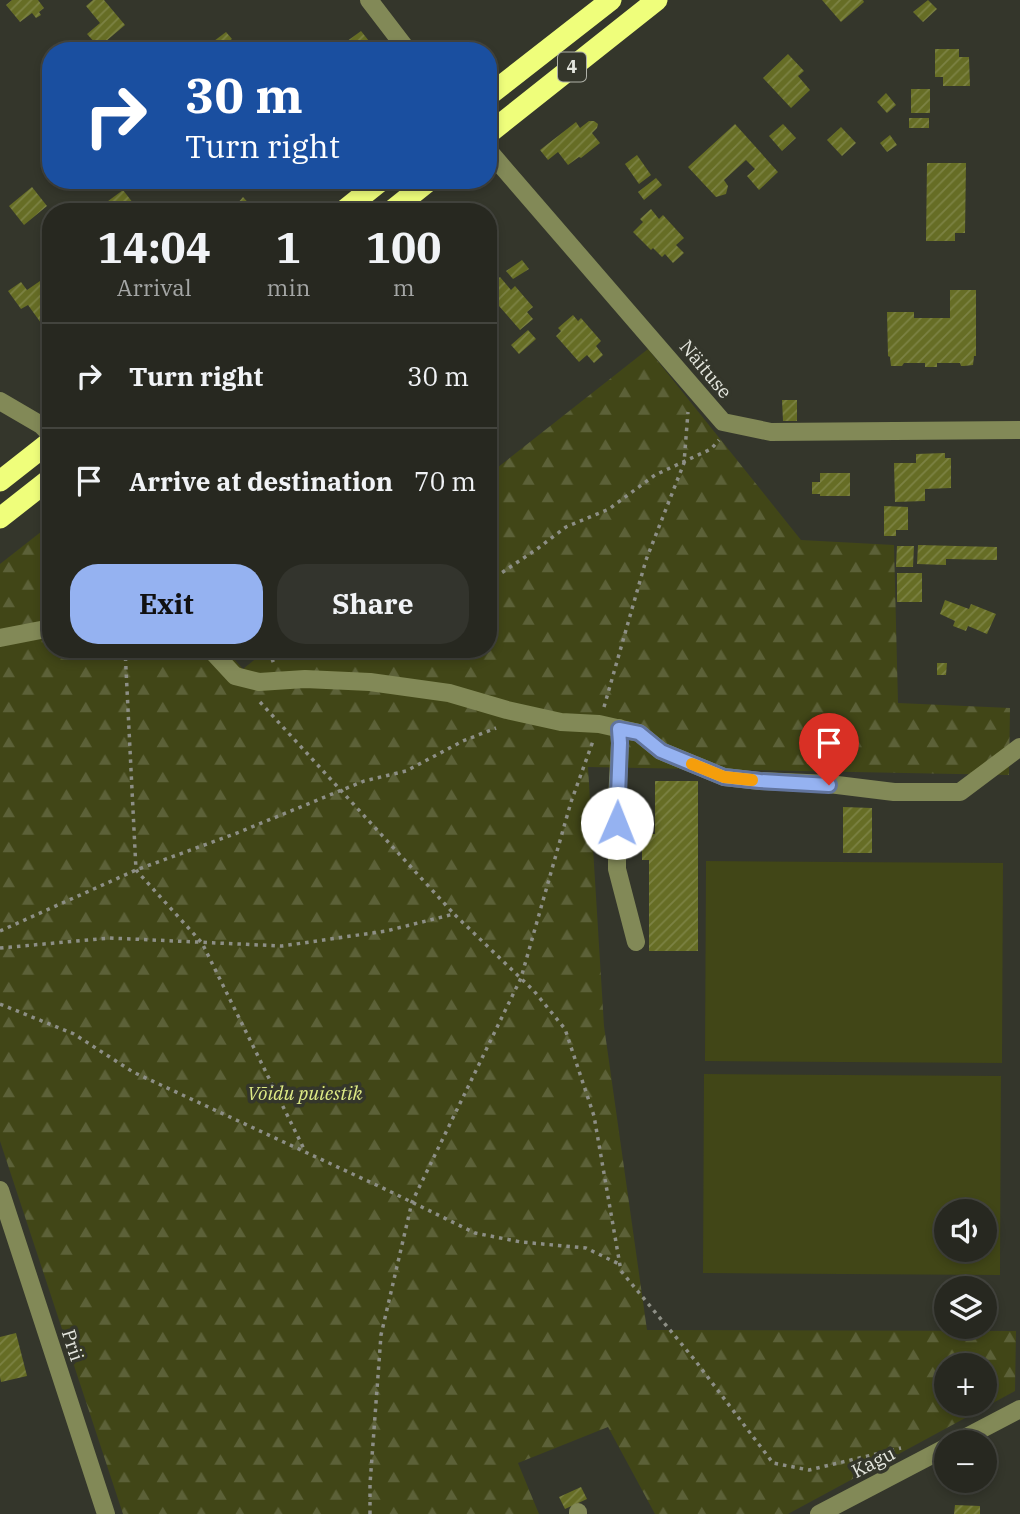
<!DOCTYPE html>
<meta charset="utf-8">
<style>
body{margin:0;font-family:"IBM Plex Serif",serif;background:#33342d;color:#f1f3f6;height:100vh;display:flex;flex-direction:column;font-size:26px;white-space:nowrap}
*{box-sizing:border-box;margin:0}
p{font-size:23px;color:#a4a6a5}
.icon{flex:none;width:38px;height:38px;fill:none;stroke:currentColor;stroke-width:2;stroke-linecap:round;stroke-linejoin:round}
.map{position:relative;flex:1;overflow:hidden}
.details{position:absolute;left:42px;top:203px;width:455px;height:455px;display:flex;flex-direction:column;background:#272820;border-radius:28px;box-shadow:0 4px 10px #0003,0 0 0 2px #43443e}
.details>*{flex:none}
.guide{position:absolute;left:42px;top:42px;width:455px;height:147px;border-radius:28px;box-shadow:0 4px 10px #0003,0 0 0 2px #43443e;background:#1a4fa0;color:#fff;overflow:hidden}
.controls{position:absolute;left:934px;top:1199px;display:grid;gap:14px}
.controls a{display:grid;place-items:center;width:63px;height:63px;border-radius:50%;background:#272820;box-shadow:0 4px 10px #0003,0 0 0 2px #43443e;font-size:35px}
.pin{position:absolute;display:grid;place-items:center;width:60px;height:60px;color:#fff;margin:-72px -30px;border-radius:50% 50% 50% 0;rotate:-45deg;box-shadow:0 0 7px #0007}
.pin .icon{rotate:45deg}
.me{position:absolute;width:77px;margin:-38px;rotate:1deg;stroke-linejoin:round;filter:drop-shadow(0 0 5px #0008)}
.turn{display:flex;align-items:center;gap:24px;height:147px;padding:0 28px;font-size:32px}
.turn .icon{width:91px;height:91px;stroke-width:2.5}
.turn b{display:block;font-size:49px;line-height:60px}
.eta{display:flex;justify-content:space-evenly;align-items:center;height:119px;text-align:center}
.eta b{font-size:42px;font-weight:700;line-height:49px}
.primary-button{display:flex;gap:14px;margin-top:auto;padding:14px 28px}
.primary-button a{flex:1;height:80px;border-radius:28px;background:#95b2f1;color:#111;font-size:28px;font-weight:700;line-height:80px;text-align:center}
.primary-button a+a{background:#33342d;color:#f1f3f6}
ul{padding:0;list-style:none}
li{display:flex;align-items:center;gap:21px;height:105px;padding:0 28px;border-top:2px solid #43443e}
li div{flex:1}
li b{display:block;font-size:26px}
li em{font-style:normal}
.map>svg:first-child{display:block}
</style>
<div class="map">
<svg width="1020" height="1514" viewBox="0 0 1020 1514">
<defs>
<pattern id="forest-firs" width="22" height="20" patternUnits="userSpaceOnUse" patternTransform="scale(1.75)"><rect width="22" height="20" fill="#414617"/><path d="M5 1l3.5 6h-7zM16 11l3.5 6h-7z" fill="#5c6138"/></pattern>
<pattern id="building-hatch" width="6" height="6" patternUnits="userSpaceOnUse" patternTransform="scale(1.75)"><rect width="6" height="6" fill="#666d25"/><path d="M-1 1l2-2M0 6l6-6M5 7l2-2" fill="none" stroke="#7c8244"/></pattern>
</defs>
<rect width="100%" height="100%" fill="#34362b"/>
<g fill="#414617" fill-rule="evenodd">
<path d="M706,861l297,2 -1,200 -297,-2z"/>
<path d="M704,1074l297,2 -1,199 -297,-2zM947,1211h38v39h-38z"/>
</g>
<path fill="url(#forest-firs)" fill-rule="evenodd" d="M648,349l153,191 93,5 4,158 112,5 -1,67 -421,-8 16,259 43,304 369,1 -1,60 -227,123h-133l-47,-87 -90,36 21,51h-416l-123,-373v-577l51,-40v125h174l18,20 25,-20h220v-174zM947,1365h38v39h-38z"/>
<g fill="url(#building-hatch)">
<path d="M12,0h26l6,8 -5,4 2,3 -5,3 -4,-5 -12,9 -14,-17z"/>
<path d="M93,0h11l21,25 -26,22 -12,-13 13,-11 -14,-17z"/>
<path d="M822,0h41l1,2 -23,20z"/>
<path d="M928,0l9,9 -14,13 -10,-10z"/>
<path d="M361,31l16,20h-35l-3,-4z"/>
<path d="M226,32l6,7 -16,12h-7l-3,-4z"/>
<path d="M935,49h24v8h10l1,29h-27v-9h-8z"/>
<path d="M788,54l16,17 -6,5 12,14 -19,18 -28,-30z"/>
<rect x="911" y="89" width="19" height="24"/>
<path d="M886,93l10,12 -9,8 -10,-11z"/>
<rect x="909" y="118" width="20" height="10"/>
<path d="M589,121h5l4,3 -1,4 -5,5 8,10 -19,15 -2,-1 -11,8 -10,-13 -10,8 -8,-10 36,-28 4,6z"/>
<path d="M735,124l43,48 -19,18 -12,-14 8,-7 -9,-9 -22,20 4,6 -2,8 -10,3 -28,-30z"/>
<path d="M783,124l13,14 -14,13 -13,-15z"/>
<path d="M841,127l15,16 -14,13 -15,-16z"/>
<path d="M890,135l7,10 -10,7 -7,-9z"/>
<path d="M637,155l14,20 -12,9 -14,-20z"/>
<path d="M927,163h39l-1,70h-10v8h-29z"/>
<path d="M656,178l6,7 -18,15 -6,-8z"/>
<path d="M32,187l15,19 -23,19 -15,-19z"/>
<path d="M123,190l17,22h-36l-4,-5z"/>
<path d="M243,197l12,13 -2,2h-8l-8,-8z"/>
<path d="M651,209l8,10 4,-4 21,23 -8,7 8,8 -11,10 -8,-9 -3,3 -9,-9 -2,2 -18,-18 10,-10 -3,-3z"/>
<path d="M51,253v18l-10,-10z"/>
<path d="M522,260l7,9 -16,10 -7,-8z"/>
<path d="M500,277l11,13 4,-4 18,21 -6,5 6,7 -13,11 -21,-24 -8,6 -3,-3v-22z"/>
<path d="M40,281l5,7 5,-3 1,1v41l-5,3 -18,-25 -7,4 -13,-18 13,-9 6,8z"/>
<path d="M950,290h26v66h-2l-1,9 -9,1h-3l-1,-3h-23v4h-12v-4h-21l-2,3h-11l-1,-9 -2,-1 -1,-44h27v6h36z"/>
<path d="M573,315l5,6 3,-3 20,23 -5,5 7,9 -9,8 -7,-8 -8,7 -23,-26 5,-5 -3,-3z"/>
<path d="M528,330l8,9 -17,15 -8,-9z"/>
<path d="M782,400h15v21h-14z"/>
<path d="M945,453v5h6v30l-26,1v12l-30,1 -1,-39h22v-9z"/>
<path d="M820,473h30v23h-30v-2h-8v-12h8z"/>
<path d="M884,506l24,1v23h-12v6h-12z"/>
<path d="M918,545l79,2v13l-51,-1v6l-29,-1z"/>
<path d="M897,546h17l-1,21h-17z"/>
<rect x="897" y="573" width="25" height="29"/>
<path d="M945,600l24,9 2,-5 25,10 -9,20 -19,-8 -2,5 -13,-5 2,-5 -15,-7z"/>
<path d="M937,663h10l-1,12h-9z"/>
<path d="M655,781h43v170h-49v-91h-7v-26h13z"/>
<path d="M843,807l29,1v45h-29z"/>
<path d="M16,1333l11,43 -26,6 -1,-5v-40z"/>
<path d="M581,1487l6,12 -22,10 -6,-12z"/>
<path d="M955,1505l25,1v8h-26z"/>
</g>
<g fill="none" stroke-linecap="round" stroke-linejoin="round">
<g stroke="#8d8f86" stroke-width="3.5" stroke-dasharray="3.5 5" stroke-linecap="butt">
<path d="M313,212l11,-9"/>
<path d="M488,582l49,-33 29,-22 43,-18 46,-34 56,-26 8,-9"/>
<path d="M125,649l11,221 66,73 103,208"/>
<path d="M271,661l35,-12"/>
<path d="M260,702l194,212"/>
<path d="M604,707l42,-147 38,-97 4,-51"/>
<path d="M0,931l136,-61 101,-37 127,-52 42,-10 57,-30 33,-13"/>
<path d="M0,948l110,-10 172,8 104,-15 68,-17 80,77 31,38 29,87 27,155 73,88 79,104 36,7 92,-22"/>
<path d="M0,1004l74,30 59,38 254,118 88,43 46,9 65,6 33,16"/>
<path d="M370,1514v-30l11,-149 31,-133 109,-224 50,-176 22,-61"/>
</g>
<g stroke="#828957" stroke-width="18">
<path d="M369,0l39,51"/>
<path d="M488,150l235,272 48,10 249,-2"/>
<path d="M0,401l41,24 10,10"/>
<path d="M0,638l51,-10"/>
<path d="M210,649l25,27 24,6 46,-3 65,3 79,11 58,17 54,12 38,2 40,9 22,18 63,26 36,4 69,3 65,8h66l60,-45"/>
<path d="M619,728l1,15 -3,57v69l19,73"/>
<path d="M0,1190l106,324"/>
<path d="M957,1442l63,-33"/>
<path d="M578,1512v2"/>
<path d="M819,1514l128,-67"/>
</g>
<g stroke="#effe7b" stroke-width="21">
<path d="M488,96l123,-96"/>
<path d="M488,134l169,-134"/>
<path d="M342,212l40,-32"/>
<path d="M390,212l40,-32"/>
<path d="M0,481l51,-40"/>
<path d="M0,518l51,-40"/>
</g>
</g>
<g fill="none" stroke-linecap="round" stroke-linejoin="round">
<g stroke="#61749d" stroke-width="18">
<path id="route" d="M617,823l3,-80 -1,-14 20,4 22,18 63,26 36,4 69,4"/>
</g>
<use href="#route" stroke="#95b2f1" stroke-width="12"/>
<path stroke="#f59e0b" stroke-width="12" d="M692,764l32,13 28,3"/>
</g>
<g text-anchor="middle" stroke-width="7" stroke-linejoin="round" paint-order="stroke">
<rect fill="#34362b" stroke="#afb1a8" stroke-width="2" x="558" y="52.5" width="28" height="29" rx="5"/>
<g font-size="18" font-weight="bold" fill="#e4e6de">
<text x="572" y="73">4</text>
</g>
<g font-size="19" fill="#e4e6de" stroke="#34362b">
<text transform="translate(706 369) rotate(50)" y="7">Näituse</text>
<text transform="translate(73 1345) rotate(72)" y="7">Prii</text>
<text transform="translate(873 1462) rotate(-27)" y="7">Kagu</text>
</g>
<g font-size="19" font-style="italic" fill="#deeb86" stroke="#34362b">
<text x="305" y="1100">Võidu puiestik</text>
</g>
</g>
</svg>
<div class="controls">
<a><svg class="icon" aria-label="sound" viewBox="0 0 24 24"><path d="M4 9h4l5-4v14l-5-4H4zM17 9q2 3 0 6"/></svg></a>
<a><svg class="icon" aria-label="layers" viewBox="0 0 24 24"><path d="M12 4l9 5-9 5-9-5zM3 14l9 5 9-5"/></svg></a>
<a>+</a>
<a>−</a>
</div>
<div class="pin" style="left:829px;top:785px;background:#d93025"><svg class="icon" aria-label="arrive" viewBox="0 0 24 24"><path d="M6 21V4h12l-3 4 3 4H6"/></svg></div>
<svg class="me" style="left:617px;top:823px" viewBox="-20 -20 40 40"><circle r="19" fill="#fff"/><path d="M0-13L10 11 0 6-10 11z" fill="#95b2f1"/></svg>
<div class="guide">
<div class="turn"><svg class="icon" aria-label="right" viewBox="0 0 24 24"><path d="M7 20v-9h11M14 6l5 5-5 5"/></svg><div><b>30 m</b>Turn right</div></div>
</div>
<section class="details">
<div class="eta">
<div><b>14:04</b><p>Arrival</p></div>
<div><b>1</b><p>min</p></div>
<div><b>100</b><p>m</p></div>
</div>
<ul>
<li><svg class="icon" aria-label="right" viewBox="0 0 24 24"><path d="M7 20v-9h11M14 6l5 5-5 5"/></svg><div><b>Turn right</b></div><em>30 m</em></li>
<li><svg class="icon" aria-label="arrive" viewBox="0 0 24 24"><path d="M6 21V4h12l-3 4 3 4H6"/></svg><div><b>Arrive at destination</b></div><em>70 m</em></li>
</ul>
<div class="primary-button"><a>Exit</a><a>Share</a></div>
</section>
</div>
